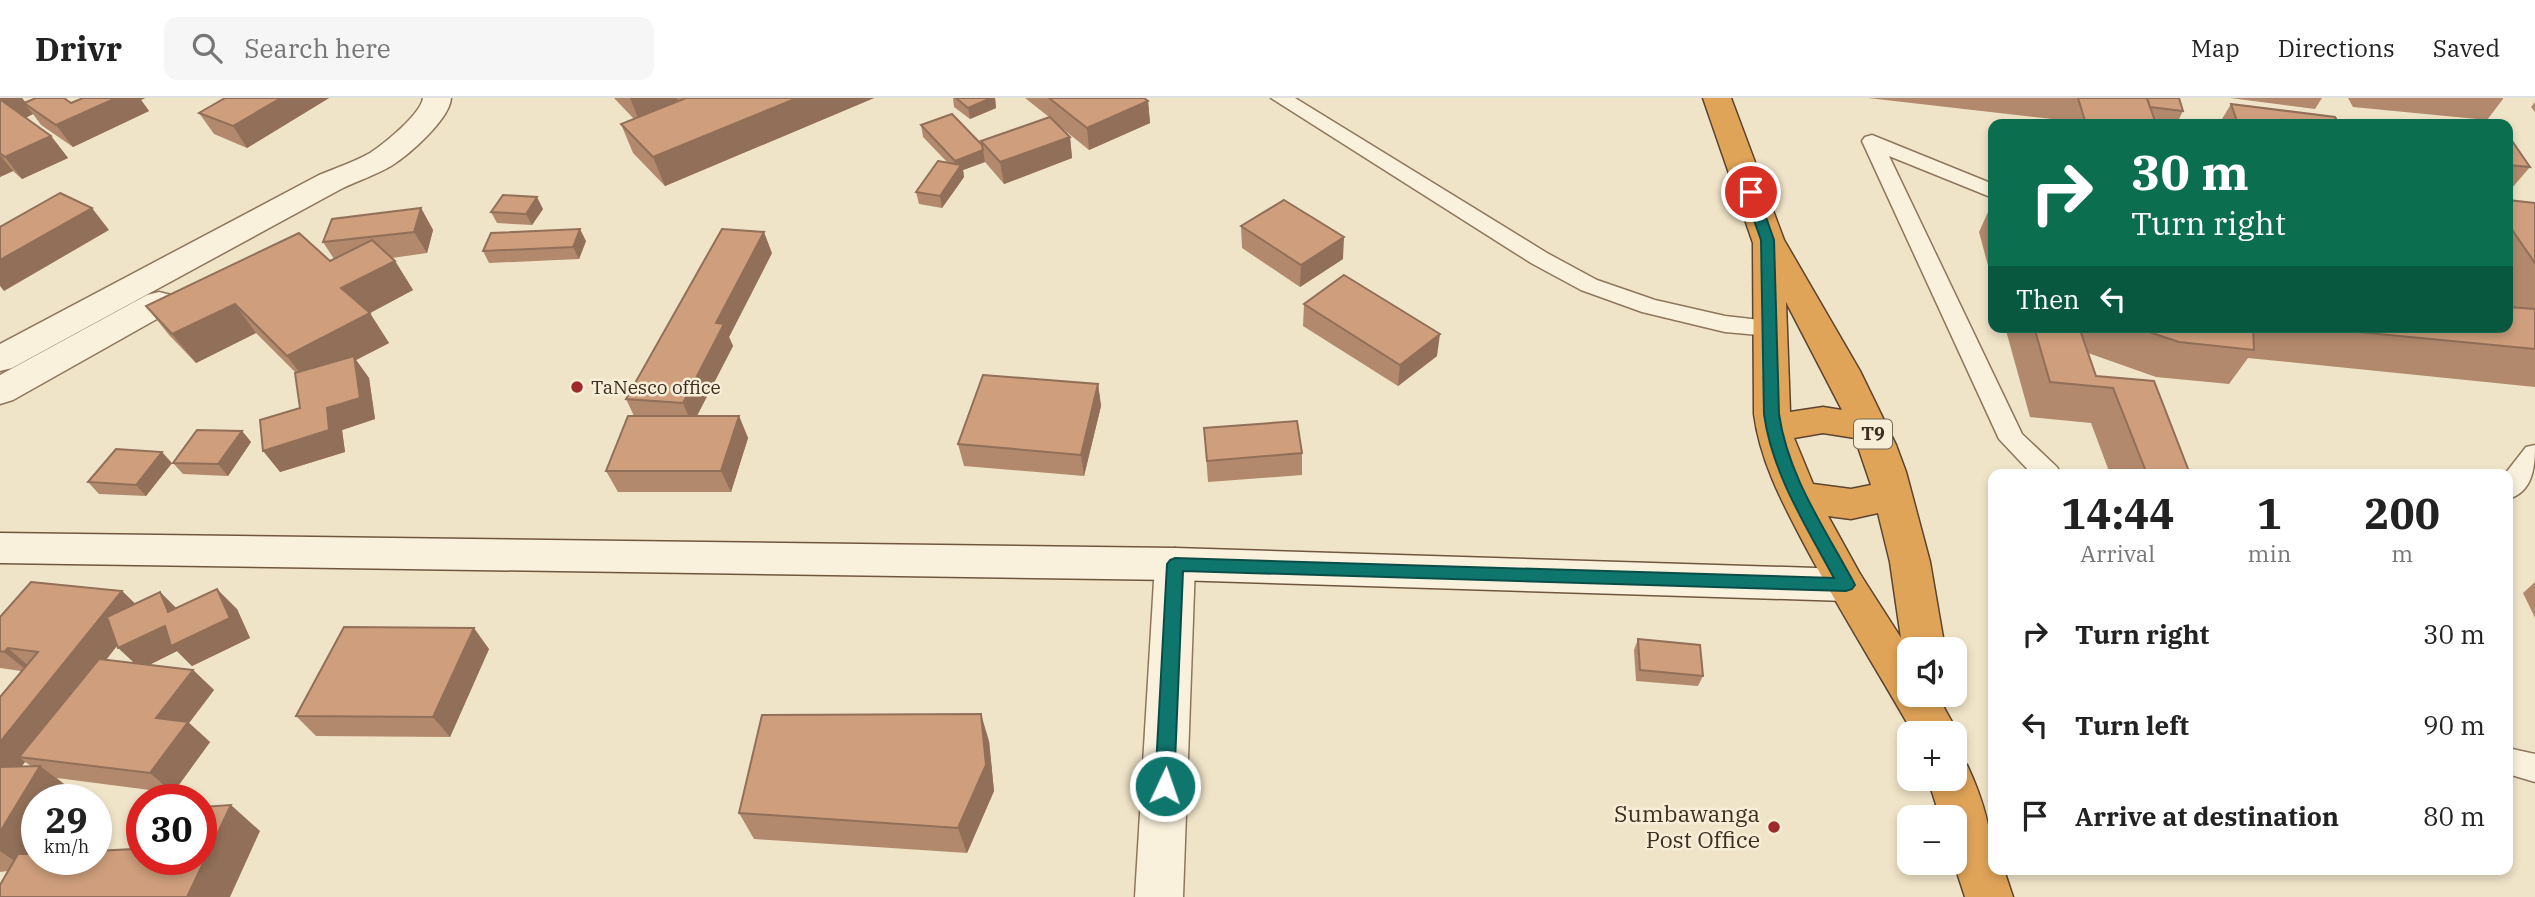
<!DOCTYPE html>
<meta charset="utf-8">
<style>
body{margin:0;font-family:"IBM Plex Serif",serif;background:#f6f6f6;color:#222;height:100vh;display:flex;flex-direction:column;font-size:26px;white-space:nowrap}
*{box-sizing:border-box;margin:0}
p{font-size:23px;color:#767676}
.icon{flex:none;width:38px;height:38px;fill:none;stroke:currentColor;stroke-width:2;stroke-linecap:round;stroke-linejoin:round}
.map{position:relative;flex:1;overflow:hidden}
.details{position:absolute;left:1988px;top:371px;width:525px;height:406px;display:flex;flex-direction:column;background:#fff;border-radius:14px;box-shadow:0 4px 10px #0003}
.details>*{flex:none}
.guide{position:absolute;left:1988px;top:21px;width:525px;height:214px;border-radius:14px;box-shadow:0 4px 10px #0003;background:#0b6e4f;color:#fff;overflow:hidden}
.tools{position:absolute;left:1897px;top:539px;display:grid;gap:14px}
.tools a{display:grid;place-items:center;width:70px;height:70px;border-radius:14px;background:#fff;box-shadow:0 4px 10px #0003;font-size:35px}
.speed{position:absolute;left:21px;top:686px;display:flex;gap:14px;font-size:35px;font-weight:700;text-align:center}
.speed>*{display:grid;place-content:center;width:91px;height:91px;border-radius:50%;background:#fff;box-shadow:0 4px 10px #0003;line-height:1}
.speed small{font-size:18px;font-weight:400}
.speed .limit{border:10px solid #d22;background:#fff;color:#111}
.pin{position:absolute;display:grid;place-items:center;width:60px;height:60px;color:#fff;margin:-30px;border:4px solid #fff;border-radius:50%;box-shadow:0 2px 7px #0007}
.me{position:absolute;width:77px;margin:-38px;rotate:3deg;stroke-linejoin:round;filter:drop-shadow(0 0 5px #0008)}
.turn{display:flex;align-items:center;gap:24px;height:147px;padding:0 28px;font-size:32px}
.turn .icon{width:91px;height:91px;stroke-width:2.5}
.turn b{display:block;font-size:49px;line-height:60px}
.then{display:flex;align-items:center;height:66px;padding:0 28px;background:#0003;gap:14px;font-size:26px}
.eta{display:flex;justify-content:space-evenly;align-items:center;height:119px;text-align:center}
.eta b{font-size:42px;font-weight:800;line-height:49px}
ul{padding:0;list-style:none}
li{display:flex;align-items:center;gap:21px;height:91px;padding:0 28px}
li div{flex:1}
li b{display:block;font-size:26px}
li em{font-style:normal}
header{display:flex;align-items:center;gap:42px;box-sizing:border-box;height:98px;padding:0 35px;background:#fff;border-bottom:2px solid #e0e0e0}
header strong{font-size:33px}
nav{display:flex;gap:38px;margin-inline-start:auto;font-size:24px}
.search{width:490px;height:63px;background:#f6f6f6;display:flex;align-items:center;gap:18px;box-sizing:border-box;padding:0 24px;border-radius:14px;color:#767676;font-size:26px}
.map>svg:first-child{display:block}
</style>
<header>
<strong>Drivr</strong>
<div class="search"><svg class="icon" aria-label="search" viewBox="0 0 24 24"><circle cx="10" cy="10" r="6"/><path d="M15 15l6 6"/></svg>Search here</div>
<nav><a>Map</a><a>Directions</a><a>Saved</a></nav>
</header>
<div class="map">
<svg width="2535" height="799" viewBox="0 0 2535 799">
<rect width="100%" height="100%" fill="#f0e4c8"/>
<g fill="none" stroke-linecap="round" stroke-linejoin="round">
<g stroke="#8d765c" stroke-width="3">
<g id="lane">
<path d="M1271,0h24l252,155 50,27 58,20 70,16 53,6 4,6 -4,6 -8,2 -45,-4 -83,-20 -61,-22 -50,-27z"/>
<path d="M1872,37l121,49v14l-104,-42 133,278 35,33 4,7h-29l-33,-35 -137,-298 3,-4z"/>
<path d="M2535,347c0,22 -2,47 -27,54v-25h-3l21,-27z"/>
<path d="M2508,650l27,6v28l-27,-8z"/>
</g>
</g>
<g stroke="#8d765c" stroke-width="3">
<g id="street">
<path d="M423,0h28c-1,21 -42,57 -60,68 -15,9 -34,15 -50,23l-329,179 -12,3v-27l319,-169c17,-7 35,-13 51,-22 14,-9 51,-39 53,-55z"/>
<path d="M159,194l12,3 5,8 -5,8 -158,89 -13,4v-29l147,-80z"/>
<path d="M1175,450l14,5 6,11 -12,333h-48l20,-333 6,-11z"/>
</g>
</g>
<g stroke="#6f573f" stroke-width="3">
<path id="secondary" d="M0,435l1175,15 671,21 14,5 6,11 -6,11 -14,5 -671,-21 -1175,-17z"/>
</g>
<g stroke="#5b4430" stroke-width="3">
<g id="highway">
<path d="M1703,0h28l53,142 76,131 36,74 10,27 24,90 15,87h-36v46h28l21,38 -3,7v-7h-42c-37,-65 -77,-128 -112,-195 -21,-40 -41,-79 -47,-124l-1,-171zM1786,204l56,108 -19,-3 -33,5zM1823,335l32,5 16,47 -20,4 -38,-5 -19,-46zM1878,415l12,49 11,76 -41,-64 -32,-58 23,3z"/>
<path d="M1955,662l12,5c16,34 26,67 26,105h11l9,27h-48l-11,-34 1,-46h-15l-12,-38h27z"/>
</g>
</g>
<use href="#lane" fill="#faf1dc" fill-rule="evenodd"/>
<use href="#street" fill="#faf1dc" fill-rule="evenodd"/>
<use href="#secondary" fill="#faf1dc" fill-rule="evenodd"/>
<use href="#highway" fill="#e0a458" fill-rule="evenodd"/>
</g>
<g fill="#b2896c" fill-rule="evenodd">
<path d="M0,0h22l4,5h45l12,-5h62l-4,2 8,11 -76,36 -32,-22 -8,-11 -7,4 25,18 17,22 -46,21 -9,-8 -13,6z"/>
<path d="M225,0h104l-82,50 -33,-14 -15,-21z"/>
<path d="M614,0h260l-209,88 -32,-33 -12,-29 13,-5z"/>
<path d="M953,0h42l1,10 -26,11 -16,-12z"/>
<path d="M1025,0h119l4,3 2,22 -61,27 -32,-26 13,13 2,21 -68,26 -19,-22 -22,8 1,7 -22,31 -23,-4 -3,-12 32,-29 -25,-26 -2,-12 61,20 -1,-4 68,-24z"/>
<path d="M1868,0h311l4,13 -6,12 -22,-3 1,4h-93l-2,-4z"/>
<path d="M2230,0h92l-7,11z"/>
<path d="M2348,0h155v1l-16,21 -134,-13z"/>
<path d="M2535,4v10l-4,-5z"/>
<path d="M2231,6l108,20h-120z"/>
<path d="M2508,40l22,29 -18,21h-4z"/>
<path d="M2508,102l27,3v184l-287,-29 -19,26 -73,-7 -68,-24 8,23 58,5 36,93h-80l-19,-51 -61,-6 -25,-90h503l3,-20 -3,-5z"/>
<path d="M1993,103v83l-14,-52z"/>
<path d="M421,110l12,22 -6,23 -35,5 3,3 18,29 -44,23 20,30 -33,17 13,18 6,41 -33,11 3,22 -65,20 20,-64 -4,-35 -40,-40 -60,30 -27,-28 -23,-29 184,-45 4,-2 -11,-17z"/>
<path d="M543,111l-11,16 -35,-2 -6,-11z"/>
<path d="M1241,128l102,33 -43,28 -58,-39z"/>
<path d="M586,143l-7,18 -90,4 -6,-12z"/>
<path d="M772,155l-43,84 4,9 -36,70h42l9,22 -17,54h-113l-12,-21 28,-55 -8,-17z"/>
<path d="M1304,206l133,52 -39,30 -95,-60z"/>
<path d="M1098,286l3,22 -17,70 -120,-10 -6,-22z"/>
<path d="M1204,330l98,25v22l-94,7z"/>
<path d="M242,333l9,11 -23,34 -45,-2 -10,-11z"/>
<path d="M172,365l-26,33 -47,-2 -11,-12z"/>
<path d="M2535,484v36l-12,-25z"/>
<path d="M122,493l13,13 25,-12 16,16 61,1 13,29 -58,28 -15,-15 -28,14 44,5 21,20 -25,33 21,19 -37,51 -116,-15 17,14 -4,8h-33v59l97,-10 126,-18 -252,40 -8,1v-175l21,-26 -21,-3v-51zM117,547l17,18 -28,-3zM25,664l6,4h-9z"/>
<path d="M1638,541l65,37 -5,10 -62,-5 -2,-31z"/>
<path d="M489,551l-39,88 -134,-1 -20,-20z"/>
<path d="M989,643l5,50 -27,62 -213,-14 -15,-26z"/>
</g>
<g fill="#916f58">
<path d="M5,0h17l6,8 -4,-3 9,11 -15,7 -17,-21z"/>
<path d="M116,0h29l-4,2 8,11 -76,36 -17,-22z"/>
<path d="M281,0h48l-82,50 -14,-22z"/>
<path d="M630,0h47l4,11 -40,16z"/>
<path d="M797,0h77l-209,88 -12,-29z"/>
<path d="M991,0h4l1,10 -26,11 -2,-11z"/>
<path d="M1148,3l2,22 -61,27 -2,-22z"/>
<path d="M51,38l17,22 -46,21 -17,-22z"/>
<path d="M1070,39l2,21 -68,26 -4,-22z"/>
<path d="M983,52l2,12 -22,8 1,7 -22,31 -2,-12 17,-25 -2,-10z"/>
<path d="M0,57l13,16 -13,6z"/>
<path d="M537,99l6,12 -11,16 -6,-11z"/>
<path d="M92,110l17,22 -105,61 -4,-5v-26z"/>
<path d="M421,110l12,22 -6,23 -13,-21z"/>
<path d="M580,131l6,12 -7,18 -6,-12z"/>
<path d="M764,134l8,21 -43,84 4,9 -41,79 -9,-22 33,-80z"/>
<path d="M1344,139l-1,22 -43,28 1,-22z"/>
<path d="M395,163l18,29 -52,28 -20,-30z"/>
<path d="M235,206l21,29 -60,30 -24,-29z"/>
<path d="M370,215l19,30 -33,17 13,18 6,41 -33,11 3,22 -65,20 -17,-21 66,-21 -20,-45 -22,-29z"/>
<path d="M1440,236l-3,22 -39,30 2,-21z"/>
<path d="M1098,286l3,22 -17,70 -3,-21z"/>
<path d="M739,318l9,22 -17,54 -10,-21z"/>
<path d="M242,333l9,11 -23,34 -10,-12z"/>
<path d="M162,354l10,11 -26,33 -10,-11z"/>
<path d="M217,491l20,20 13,29 -58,28 -15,-15 -36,18 -23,-21z"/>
<path d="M122,493l22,21 -116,146 -9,-1 6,5 -14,18 -11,-8v-30z"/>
<path d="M160,494l21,21 -13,-1z"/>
<path d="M474,530l15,21 -39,88 -17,-20z"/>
<path d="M8,550l24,21 -3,3 -25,-20z"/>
<path d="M193,572l21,20 -25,33 21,19 -37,51 -23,-20 6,-55z"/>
<path d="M981,616l8,27 5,50 -27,62 -9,-25z"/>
<path d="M40,668l34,26 -4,8h-33v56l-9,14 -28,-19v-19z"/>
<path d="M231,707l29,26 -30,66h-43z"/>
</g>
<g fill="#cf9f7d" stroke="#916f58" stroke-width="2">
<path d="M0,0h5l-4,2 50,36 -46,21 -5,-4z"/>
<path d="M36,0h28l7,5 12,-5h33l-60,27 -32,-22z"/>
<path d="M225,0h56l-48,28 -34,-13z"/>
<path d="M686,0h111l-144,59 -32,-33z"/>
<path d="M956,0h35l-23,10z"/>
<path d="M1049,0h95l4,3 -61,27z"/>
<path d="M2078,0h69l9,26h-70z"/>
<path d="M2147,0h32l4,13 -33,-4z"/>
<path d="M2231,6l104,13 4,7h-101z"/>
<path d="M952,16l30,31 1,5 -28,11 -34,-36z"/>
<path d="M1050,19l20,20 -70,25 -19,-21z"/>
<path d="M2508,40h2l20,29 -22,-2z"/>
<path d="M938,63l23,4 -21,31 -24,-4z"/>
<path d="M60,95l32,15 -92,52v-33z"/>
<path d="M503,97l34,2 -11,17 -35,-2z"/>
<path d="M1284,102l60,37 -43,28 -60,-39z"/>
<path d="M2508,102l27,3v60l-27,-39z"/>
<path d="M421,110l-7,24 -91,10 9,-23z"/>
<path d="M580,131l-7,18 -90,4 8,-18z"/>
<path d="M722,131l42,3 -48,91 8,1 -41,79 -57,-4z"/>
<path d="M299,135l31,28 42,-21 23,21 -54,27 29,25 -83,43 -52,-52 -63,30 -26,-28z"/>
<path d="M1344,177l96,59 -40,31 -96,-61z"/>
<path d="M2508,209l27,2v40l-229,-22h202z"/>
<path d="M2034,229h45l17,49 58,5 36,93h-43l-34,-86 -63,-6z"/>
<path d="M2134,229h119l1,23 -75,-8z"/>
<path d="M354,258l6,42 -33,10 2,22 -66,21 -3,-31 40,-12 -5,-35z"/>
<path d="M983,277l115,9 -17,71 -123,-11z"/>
<path d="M628,318h111l-18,55h-115z"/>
<path d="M1297,323l5,32 -95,8 -3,-33z"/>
<path d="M197,332l45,1 -24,33 -45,-1z"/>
<path d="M116,351l46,3 -26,33 -48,-3z"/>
<path d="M31,484l91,9 -122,151v-45l38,-45 -30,-4 -4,4 -4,-1v-34z"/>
<path d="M217,491l13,29 -59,28 -6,-20 -47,22 -11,-31 53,-25 8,20z"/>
<path d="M344,529l130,1 -41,89 -137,-1z"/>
<path d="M1638,541l62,6 3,31 -63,-6z"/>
<path d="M99,561l94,11 -37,48 32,4 -38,51 -131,-16z"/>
<path d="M981,616l5,51 -28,63 -219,-15 23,-98z"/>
<path d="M40,668l-40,66v-65z"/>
<path d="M231,707l-44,92h-187v-12l18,-31h19v5h59v-8l38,-2 8,-14v24h59v-52z"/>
</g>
<path fill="#0f766e" stroke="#0a4d48" stroke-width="2" d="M1751,91l6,3 17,48 5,174c9,63 47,116 76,171l-3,4 -6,2 -663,-20 -9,215 -3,6 -6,2 -7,-2 -3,-6 12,-222 3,-4 5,-2 659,20c-28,-52 -62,-105 -70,-164l-3,-174 -17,-48z"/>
<g fill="#9e2a2b" stroke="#f7eed8" stroke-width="2.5">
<circle cx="577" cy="289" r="7"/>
<circle cx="1774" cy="729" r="7"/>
</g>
<g text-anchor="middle" stroke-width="5" stroke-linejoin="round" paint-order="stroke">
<rect fill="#f7eed8" stroke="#756857" stroke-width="2" x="1854" y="321.5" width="38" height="29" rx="5"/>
<g font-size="18" font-weight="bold" fill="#3d2e20">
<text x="1873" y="342">T9</text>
</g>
<g font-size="19" fill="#3d2e20" stroke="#f7eed8" text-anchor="start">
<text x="591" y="296">TaNesco office</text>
</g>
<g font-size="23" fill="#3d2e20" stroke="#f7eed8" text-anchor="end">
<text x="1760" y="724">Sumbawanga<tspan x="1760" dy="26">Post Office</tspan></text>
</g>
</g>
</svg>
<div class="tools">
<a><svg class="icon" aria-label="sound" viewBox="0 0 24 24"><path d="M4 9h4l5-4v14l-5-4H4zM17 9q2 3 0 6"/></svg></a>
<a>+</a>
<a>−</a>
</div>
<div class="speed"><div>29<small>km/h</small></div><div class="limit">30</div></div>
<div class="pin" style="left:1751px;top:94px;background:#d93025"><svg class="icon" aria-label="arrive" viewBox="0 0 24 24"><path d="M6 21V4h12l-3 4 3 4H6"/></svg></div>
<svg class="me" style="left:1165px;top:688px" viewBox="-20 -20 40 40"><circle r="17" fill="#0f766e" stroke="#fff" stroke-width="3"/><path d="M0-11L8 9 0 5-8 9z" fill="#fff"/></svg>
<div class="guide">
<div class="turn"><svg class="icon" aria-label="right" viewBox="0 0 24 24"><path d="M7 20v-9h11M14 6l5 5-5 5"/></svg><div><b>30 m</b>Turn right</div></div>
<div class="then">Then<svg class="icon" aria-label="left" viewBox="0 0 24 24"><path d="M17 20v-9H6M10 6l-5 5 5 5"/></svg></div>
</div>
<section class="details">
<div class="eta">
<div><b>14:44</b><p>Arrival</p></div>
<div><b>1</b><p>min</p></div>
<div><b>200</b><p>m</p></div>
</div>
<ul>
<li><svg class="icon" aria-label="right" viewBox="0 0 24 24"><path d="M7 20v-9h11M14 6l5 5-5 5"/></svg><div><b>Turn right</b></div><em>30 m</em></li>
<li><svg class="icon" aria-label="left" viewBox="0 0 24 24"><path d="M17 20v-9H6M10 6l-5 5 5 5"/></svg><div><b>Turn left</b></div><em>90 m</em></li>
<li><svg class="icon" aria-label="arrive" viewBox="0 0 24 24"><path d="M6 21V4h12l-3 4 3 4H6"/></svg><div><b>Arrive at destination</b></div><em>80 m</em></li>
</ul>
</section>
</div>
